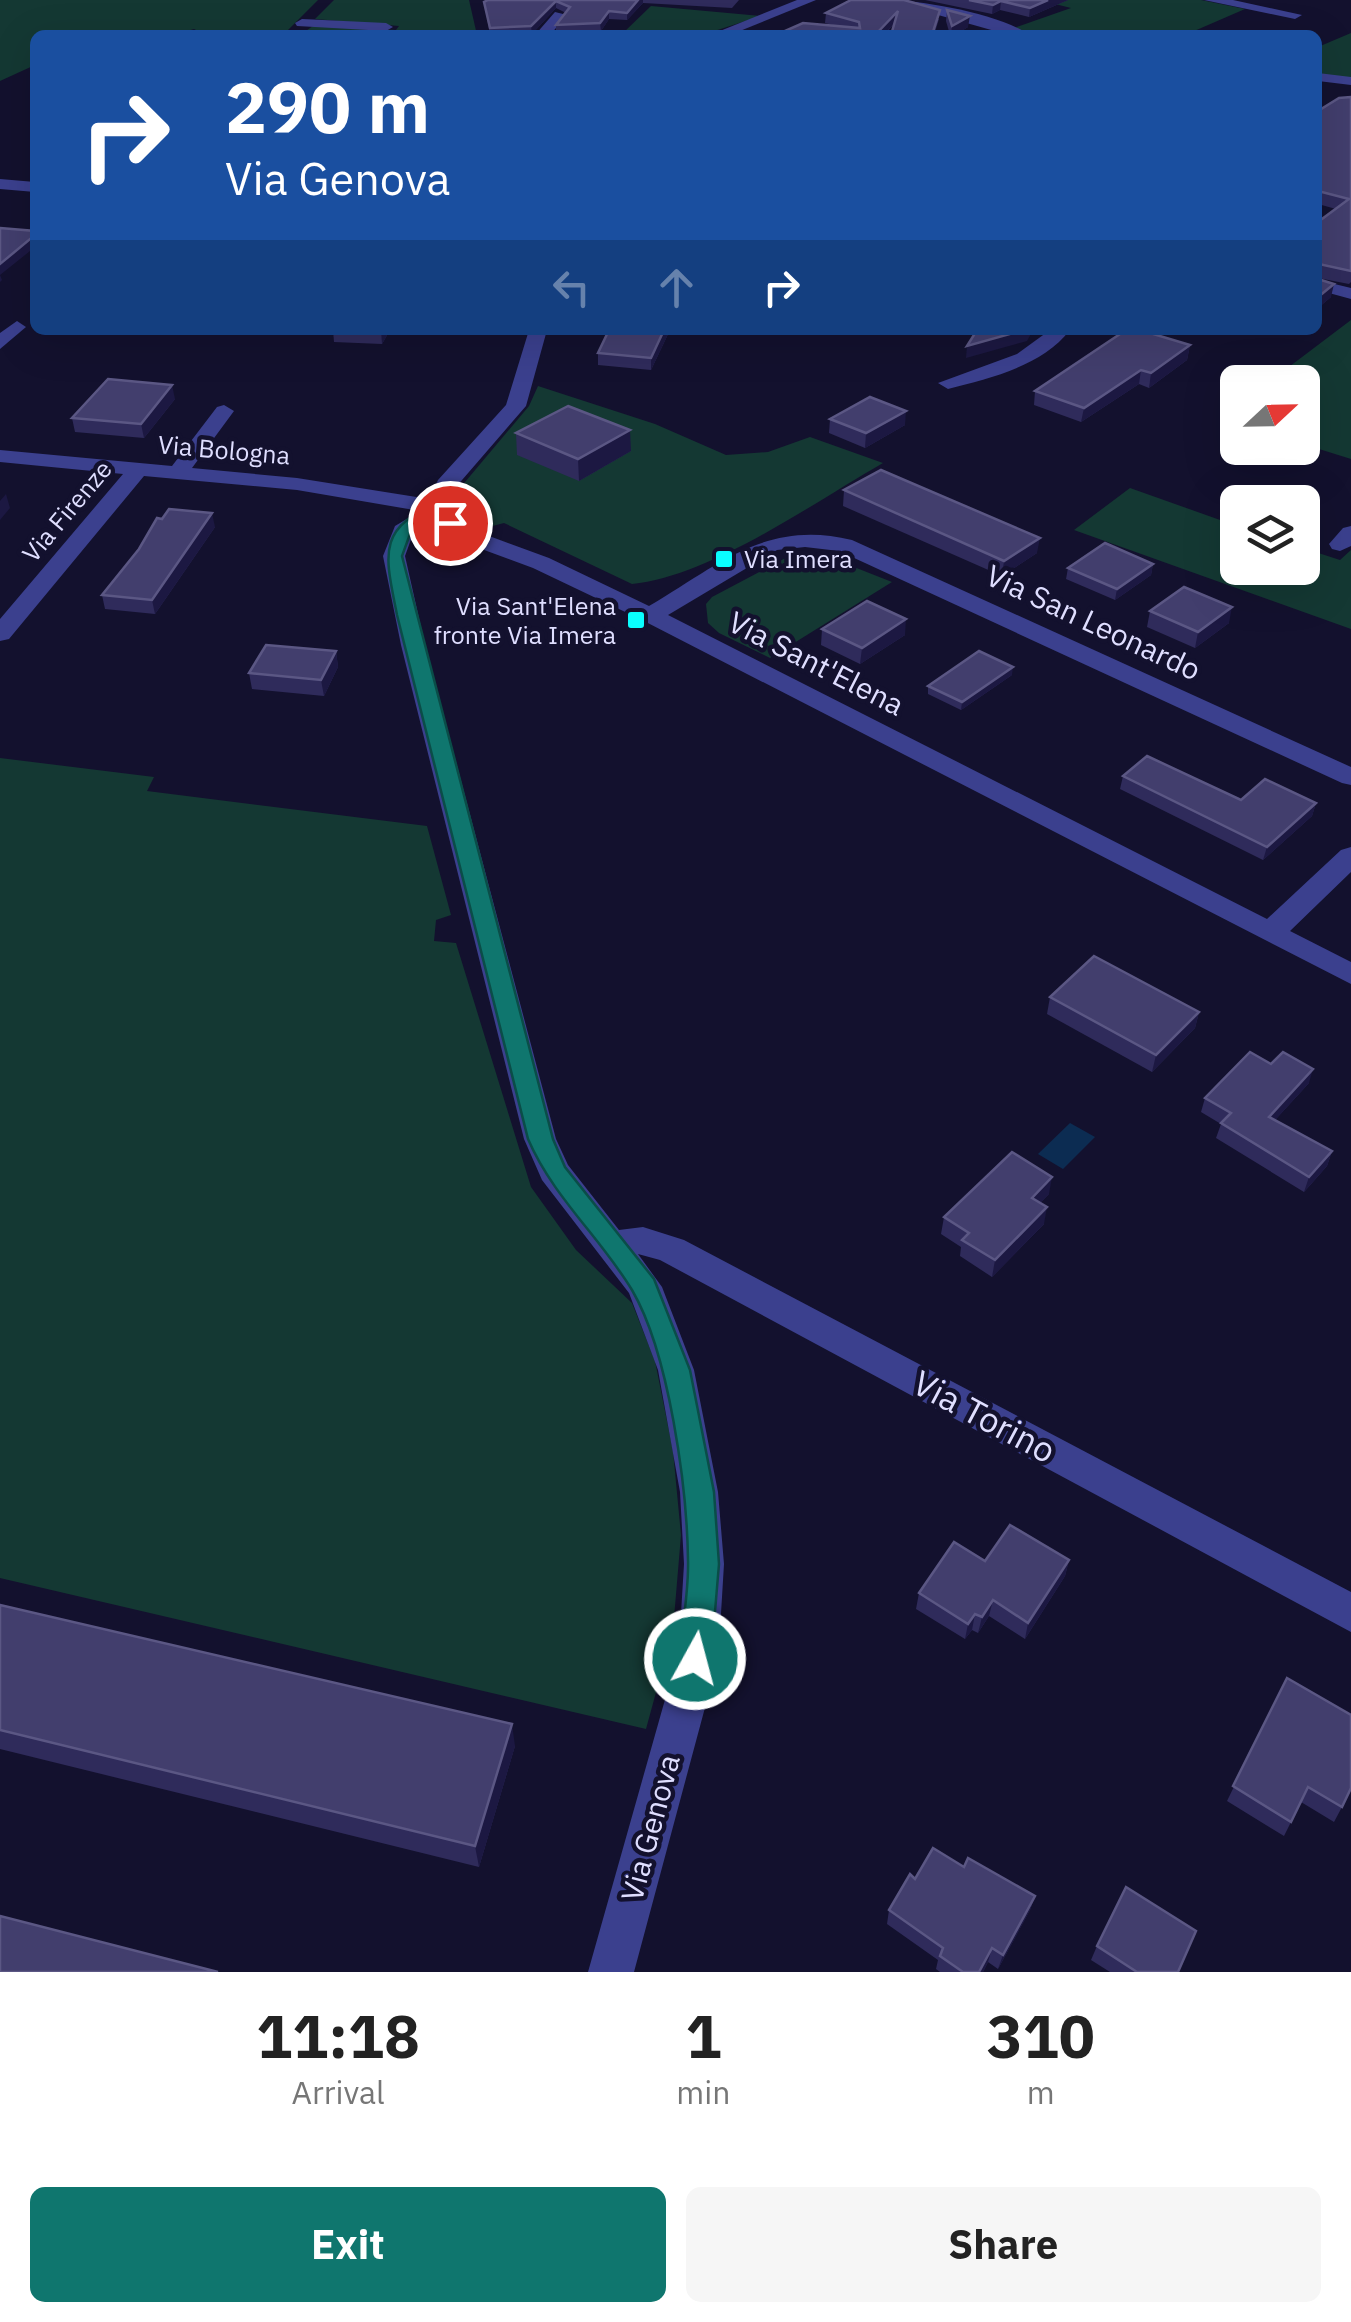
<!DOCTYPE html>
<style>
body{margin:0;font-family:"IBM Plex Sans",sans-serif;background:#f6f6f6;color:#222;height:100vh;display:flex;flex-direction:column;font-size:38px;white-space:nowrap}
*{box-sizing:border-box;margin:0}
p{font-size:32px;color:#767676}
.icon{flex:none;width:55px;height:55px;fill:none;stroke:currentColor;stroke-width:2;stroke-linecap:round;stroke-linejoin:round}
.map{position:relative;height:1972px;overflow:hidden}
.details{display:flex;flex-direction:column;background:#fff;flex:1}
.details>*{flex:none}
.guide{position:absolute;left:30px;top:30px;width:1292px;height:305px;border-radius:15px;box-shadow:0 10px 40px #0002;background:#1a4fa0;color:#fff;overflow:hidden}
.needle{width:65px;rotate:68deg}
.fabs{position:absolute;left:1220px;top:365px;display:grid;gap:20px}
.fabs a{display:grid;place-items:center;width:100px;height:100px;border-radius:15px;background:#fff;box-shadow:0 10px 40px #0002;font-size:50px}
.pin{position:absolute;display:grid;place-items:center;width:85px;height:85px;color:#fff;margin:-42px;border:5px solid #fff;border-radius:50%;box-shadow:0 2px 10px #0007}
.me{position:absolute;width:110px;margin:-55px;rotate:7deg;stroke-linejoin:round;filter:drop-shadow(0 0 8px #0008)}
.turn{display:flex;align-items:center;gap:35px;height:210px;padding:0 30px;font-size:45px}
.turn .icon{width:130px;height:130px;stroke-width:2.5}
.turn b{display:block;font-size:70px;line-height:85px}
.lanes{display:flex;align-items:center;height:95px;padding:0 30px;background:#0003;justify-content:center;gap:50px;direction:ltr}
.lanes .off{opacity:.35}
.eta{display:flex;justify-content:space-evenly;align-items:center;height:170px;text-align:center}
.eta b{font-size:60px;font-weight:700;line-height:70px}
.action{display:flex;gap:20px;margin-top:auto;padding:20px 30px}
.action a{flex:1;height:115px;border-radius:15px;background:#0f766e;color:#fff;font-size:40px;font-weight:700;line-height:115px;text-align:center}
.action a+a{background:#f6f6f6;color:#222}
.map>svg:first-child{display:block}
</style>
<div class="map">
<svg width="1351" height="1972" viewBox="0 0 1351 1972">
<rect width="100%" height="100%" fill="#13112e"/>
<g fill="#143833">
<path d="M0,0h318l-35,35 -79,-1 -10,-5 -21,6h-138v30l-35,16z"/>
<path d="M334,0h135l8,35h-177l13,-9 83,4 3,-4 -84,-7z"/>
<path d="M1039,0h162l44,9 -60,26h-146l-25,-7 57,-20z"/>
<path d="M651,6l110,10 -59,19h-81z"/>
<path d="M1351,33v46l-33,-4v-28z"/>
<path d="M1351,320v139l-48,-15 -1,-62h-33z"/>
<path d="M538,386l117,38 71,31 42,-3 42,-15 73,26c-70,40 -172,113 -251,121l-128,-61 -23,6 -23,-28 2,-13 69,-82z"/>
<path d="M1130,488l107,38 1,42h64l1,-20 37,12 11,-10v79l-277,-99z"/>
<path d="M793,554h28l71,28 -122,76 -51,-25 -11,-10 -2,-19 6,-7z"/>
<path d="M0,758l154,19 -7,14 280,35 24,89 -15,5 -2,21 22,2 75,244 45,63 56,53 23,58 18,90 8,84 -8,95 -27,99 -646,-151z"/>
</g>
<path fill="#0c2c52" d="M1070,1123l25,14 -32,32 -25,-15z"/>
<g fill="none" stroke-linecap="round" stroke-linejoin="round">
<g fill="#3b408e" fill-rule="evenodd">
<path d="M797,0h19l-86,35h-20z"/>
<path d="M885,0c38,0 114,14 145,35h-21z"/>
<path d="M1204,0h29l69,15 -7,4z"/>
<path d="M555,12l12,3 -17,20h-15z"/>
<path d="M302,19l84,4 7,4 -7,4 -89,-5 -2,-3z"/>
<path d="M1318,73l33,4v8l-33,-4z"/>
<path d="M0,179l35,3v10l-35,-3z"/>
<path d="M1318,280l33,8v11l-33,-9z"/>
<path d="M17,321l9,6 -26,22v-16z"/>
<path d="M529,330h18l-21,76 -70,81 -5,12 8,21 14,10 76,28 100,48c70,-41 117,-87 203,-66l499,227v18l-9,-2 -503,-232 -34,-4 -28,3 -109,65 599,304 74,-69 10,-3v25l-61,59 61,31v22l-709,-364 -109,-52 -76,-28 -20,-20 -24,14 -8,22 20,89 131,494 12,26 51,65 24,-3 41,13 667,352v40l-691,-372 -22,-6 24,33 32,83 24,122 6,72 -4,66 -10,59 -76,283h-46l80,-283 12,-59 4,-66 -4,-72 -22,-122 -29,-77 -87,-113 -18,-41 -123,-494 -18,-89 12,-30 25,-15 -123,-21 -153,-14 -135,163 -9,2v-22l123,-145 -123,-12v-12l172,16 45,-59 7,-2 10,6 -42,57 105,10 132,21 9,-19 68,-75z"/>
<path d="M1050,330h20c-28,36 -79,48 -122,59l-10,-6 79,-29z"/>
<path d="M1351,526v20l-11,5 -8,-2 -3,-5 14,-16z"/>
</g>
</g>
<g fill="#2f2b5b">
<path d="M488,0h251l-7,8 -89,-5 -16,17 -18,-1 -8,12 -45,2v-8l10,-12 -10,-5 -24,26 -16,1h-26l-6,-33z"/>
<path d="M925,0h143l-39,17 -29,-7 -8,4z"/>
<path d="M947,10l21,17 -13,8h-5l-4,-14z"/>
<path d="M826,13l113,6 -5,16h-43l3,-11 -10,11h-108l64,-8 -15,-4z"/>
<path d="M1351,97v185l-2,2 -31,-6 13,19 -13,11v-86l18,-13 -18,-5v-93z"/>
<path d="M333,330h57l-8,14 -48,-2z"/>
<path d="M670,330l-19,40 -53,-5v-12z"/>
<path d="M1190,345l-3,15 -38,28 -10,-4 -58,38 -47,-17 1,-14z"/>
<path d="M175,399l-31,39 -69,-6 -3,-14z"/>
<path d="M830,419l75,6 -40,23 -36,-15z"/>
<path d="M516,433l115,18 -52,30 -62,-26z"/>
<path d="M844,490l193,63 -35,23 -159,-70z"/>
<path d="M162,519l53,8 -60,87 -50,-5 -3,-14z"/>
<path d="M1153,564l-2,11 -36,25 -49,-21 2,-11z"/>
<path d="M1150,611l79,12 -34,25 -48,-21z"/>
<path d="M822,629l83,6 -45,29 -39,-19z"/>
<path d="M336,651l2,16 -14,29 -72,-7 -3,-16z"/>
<path d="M1012,675l-51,35 -33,-16v-8z"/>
<path d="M1123,776l118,24 75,3 -4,13 -49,44 -143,-71z"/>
<path d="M1050,997l149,15 -4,16 -43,44 -105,-58z"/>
<path d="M1309,1083l-34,37 57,31 -5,15 -23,26 -88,-54 5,-14 -20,-12 4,-14z"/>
<path d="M1049,1194l-9,9 4,21 -52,53 -32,-21 1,-9 -20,-13 3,-17z"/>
<path d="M1069,1560l-4,16 -40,63 -36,-23 -11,17 -6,-3 -7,9 -49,-30 3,-16 66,-32z"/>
<path d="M0,1605l515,141 -36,121 -479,-118z"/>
<path d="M1287,1678l55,129 -8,15 -33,-20 -17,34 -57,-35z"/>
<path d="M964,1867l71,29 -5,14 -32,59 -10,-7 -5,10h-43l-4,-3 2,-9 -51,-36 2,-14 26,-31z"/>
<path d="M1097,1946l81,26h-68l-19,-12z"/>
</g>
<g fill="#1c1842">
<path d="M638,0h5v3l-16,17v-7z"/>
<path d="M1048,0h20l-39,17 1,-9z"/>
<path d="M556,1v7l-24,26 -1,-8z"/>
<path d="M1001,1l-1,9 -8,4 1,-9z"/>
<path d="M609,11v8l-8,12 -1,-8z"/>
<path d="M898,11v9l-15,15h-8z"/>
<path d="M970,16l-2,11 -13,8h-4l1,-9z"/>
<path d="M35,235v12l-35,28 2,5 -2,2v-18z"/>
<path d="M1334,284l-3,13 -13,11v-11z"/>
<path d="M381,330h9l-8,14z"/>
<path d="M664,330h6l-19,40v-12z"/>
<path d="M1024,330h9l-6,11 -61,17 1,-12z"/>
<path d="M1190,345l-3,15 -38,28 2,-15z"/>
<path d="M1141,370l-2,14 -58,38 3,-14z"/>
<path d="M172,385l3,14 -31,39 -3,-14z"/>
<path d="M906,411l-1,14 -40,23 1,-15z"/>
<path d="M630,430l1,21 -52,30 -1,-22z"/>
<path d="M6,494l4,14 -10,12v-19z"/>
<path d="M212,513l3,14 -60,87 -3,-14z"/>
<path d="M1040,538l-3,15 -35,23 2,-15z"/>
<path d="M1153,564l-2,11 -36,25 2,-11z"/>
<path d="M1232,607l-3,16 -34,25 3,-16z"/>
<path d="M906,619l-1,16 -45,29 2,-16z"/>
<path d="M336,651l2,16 -14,29 -3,-16z"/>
<path d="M1013,667l-1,8 -51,35 1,-8z"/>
<path d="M1316,803l-4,13 -49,44 4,-13z"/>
<path d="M1199,1012l-4,16 -43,44 4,-17z"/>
<path d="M1313,1069l-4,14 -44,48 4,-14z"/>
<path d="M1332,1151l-5,15 -23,26 5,-15z"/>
<path d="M1052,1177l-3,17 -20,21 3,-17z"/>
<path d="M1047,1207l-3,17 -52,53 3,-17z"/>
<path d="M1069,1560l-4,16 -40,63 3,-16z"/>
<path d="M993,1600l-4,16 -11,17 4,-16z"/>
<path d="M975,1614l-3,16 -7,9 3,-15z"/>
<path d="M512,1724l3,22 -36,121 -4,-21z"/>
<path d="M1035,1896l-5,14 -32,59 5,-14z"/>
<path d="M992,1948l-4,14 -5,10h-4z"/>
</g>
<g fill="#423e6d" stroke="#5b5784" stroke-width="2.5">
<path d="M488,0h150l-11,13 -18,-2 -9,12 -44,2 14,-18 -14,-6 -25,25 -41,2 -6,-26z"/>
<path d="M851,0h53l36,10 -8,25h-41l7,-24 -23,24h-99l27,-12 57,5 -1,-6 -33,-9z"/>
<path d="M969,0h79l-18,8 -29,-7 -8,4z"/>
<path d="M947,10l23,6 -18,10z"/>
<path d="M1351,97v174l-32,-7 -1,15 16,5 -16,13v-75l31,-23 -31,-8v-80l21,-13z"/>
<path d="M0,228l35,3v4l-35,29z"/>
<path d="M609,330h55l-13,28 -53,-5z"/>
<path d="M977,330h47l-57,16z"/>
<path d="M1126,330h14l50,15 -39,28 -10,-3 -57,38 -49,-17z"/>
<path d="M108,379l64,6 -31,39 -69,-6z"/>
<path d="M870,397l36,14 -40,22 -36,-14z"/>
<path d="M568,406l62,24 -52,29 -62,-26z"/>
<path d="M881,470l159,68 -36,23 -160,-71z"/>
<path d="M169,509l43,4 -60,87 -50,-5 37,-46 18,-31 5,1z"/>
<path d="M1105,543l48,21 -36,25 -49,-21z"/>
<path d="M1184,587l48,20 -34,25 -48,-21z"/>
<path d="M867,601l39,18 -44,29 -40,-19z"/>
<path d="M266,645l70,6 -15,29 -72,-7z"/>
<path d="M979,651l34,16 -51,35 -34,-16z"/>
<path d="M1147,756l94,44 24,-21 51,24 -49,44 -144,-71z"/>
<path d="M1094,956l105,56 -43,43 -106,-58z"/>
<path d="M1250,1052l21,12 12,-12 30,17 -44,48 63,34 -23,26 -88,-54 10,-10 -26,-15z"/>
<path d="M1012,1152l40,25 -20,21 15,9 -52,53 -33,-20 7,-7 -25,-16z"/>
<path d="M1010,1525l59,35 -41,63 -35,-23 -11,17 -7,-3 -7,10 -49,-31 35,-51 31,19z"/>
<path d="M0,1605l512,119 -37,122 -475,-116z"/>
<path d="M1287,1678l64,37v73l-9,19 -34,-20 -17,35 -58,-36z"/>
<path d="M933,1848l31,19 4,-9 67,38 -32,59 -11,-7 -13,24h-16l-23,-16 3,-8 -54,-38 21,-36 5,5z"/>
<path d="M1126,1887l70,44 -18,41h-41l-40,-26z"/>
<path d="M0,1916l218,56h-218z"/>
</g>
<path fill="#0f766e" stroke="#0a4d48" stroke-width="2.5" d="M441,503l6,1 11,19 -3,4h-11l-6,-10 -28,17 -8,22 151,583 12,28 89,112 36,91 24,122 5,72 -8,95 -5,11 -11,4 -11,-4 -5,-11c3,-32 10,-67 9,-99 -1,-73 -19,-207 -56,-270 -32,-53 -79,-93 -104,-151l-131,-524c-11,-57 -23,-89 44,-112z"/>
<g fill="#0afeff" stroke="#13112e" stroke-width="4">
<rect x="714" y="549" width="20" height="20" rx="5"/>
<rect x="626" y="610" width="20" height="20" rx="5"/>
</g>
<g text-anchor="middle" stroke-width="9" stroke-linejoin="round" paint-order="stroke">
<g font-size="25" fill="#dfdeff" stroke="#13112e">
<text transform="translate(224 450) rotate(5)" y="9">Via Bologna</text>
<text transform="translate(67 511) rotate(-50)" y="9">Via Firenze</text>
</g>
<g font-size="25" fill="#dfdeff" stroke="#13112e" text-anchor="start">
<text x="744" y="568">Via Imera</text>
<text x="616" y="615" text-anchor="end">Via Sant'Elena<tspan x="616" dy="29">fronte Via Imera</tspan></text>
</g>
<g font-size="30" fill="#dfdeff" stroke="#13112e">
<text transform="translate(1093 623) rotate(25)" y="10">Via San Leonardo</text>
<text transform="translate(816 664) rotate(27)" y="10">Via Sant'Elena</text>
<text transform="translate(651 1828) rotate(-75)" y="10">Via Genova</text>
</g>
<g font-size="35" fill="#dfdeff" stroke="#13112e">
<text transform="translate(984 1417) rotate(28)" y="12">Via Torino</text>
</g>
</g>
</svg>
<div class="fabs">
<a><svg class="needle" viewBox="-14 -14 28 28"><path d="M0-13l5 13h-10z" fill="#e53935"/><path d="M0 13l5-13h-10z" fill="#767676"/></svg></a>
<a><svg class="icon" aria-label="layers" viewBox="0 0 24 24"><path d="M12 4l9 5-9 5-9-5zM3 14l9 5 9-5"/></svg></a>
</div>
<div class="pin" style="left:450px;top:523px;background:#d93025"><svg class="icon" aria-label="arrive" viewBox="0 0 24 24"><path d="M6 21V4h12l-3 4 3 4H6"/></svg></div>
<svg class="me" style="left:695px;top:1659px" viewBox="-20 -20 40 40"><circle r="17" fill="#0f766e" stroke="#fff" stroke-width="3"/><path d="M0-11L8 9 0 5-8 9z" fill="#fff"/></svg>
<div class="guide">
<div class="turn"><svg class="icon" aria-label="right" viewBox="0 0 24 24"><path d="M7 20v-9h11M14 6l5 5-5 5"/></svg><div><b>290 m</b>Via Genova</div></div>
<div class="lanes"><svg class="icon off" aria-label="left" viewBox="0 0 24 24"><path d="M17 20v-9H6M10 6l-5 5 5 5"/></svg><svg class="icon off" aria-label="ahead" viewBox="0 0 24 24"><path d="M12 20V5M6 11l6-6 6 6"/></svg><svg class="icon" aria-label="right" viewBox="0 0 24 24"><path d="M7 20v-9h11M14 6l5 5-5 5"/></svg></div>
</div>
</div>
<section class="details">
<div class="eta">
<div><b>11:18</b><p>Arrival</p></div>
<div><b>1</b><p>min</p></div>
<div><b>310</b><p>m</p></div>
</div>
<div class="action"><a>Exit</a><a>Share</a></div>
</section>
